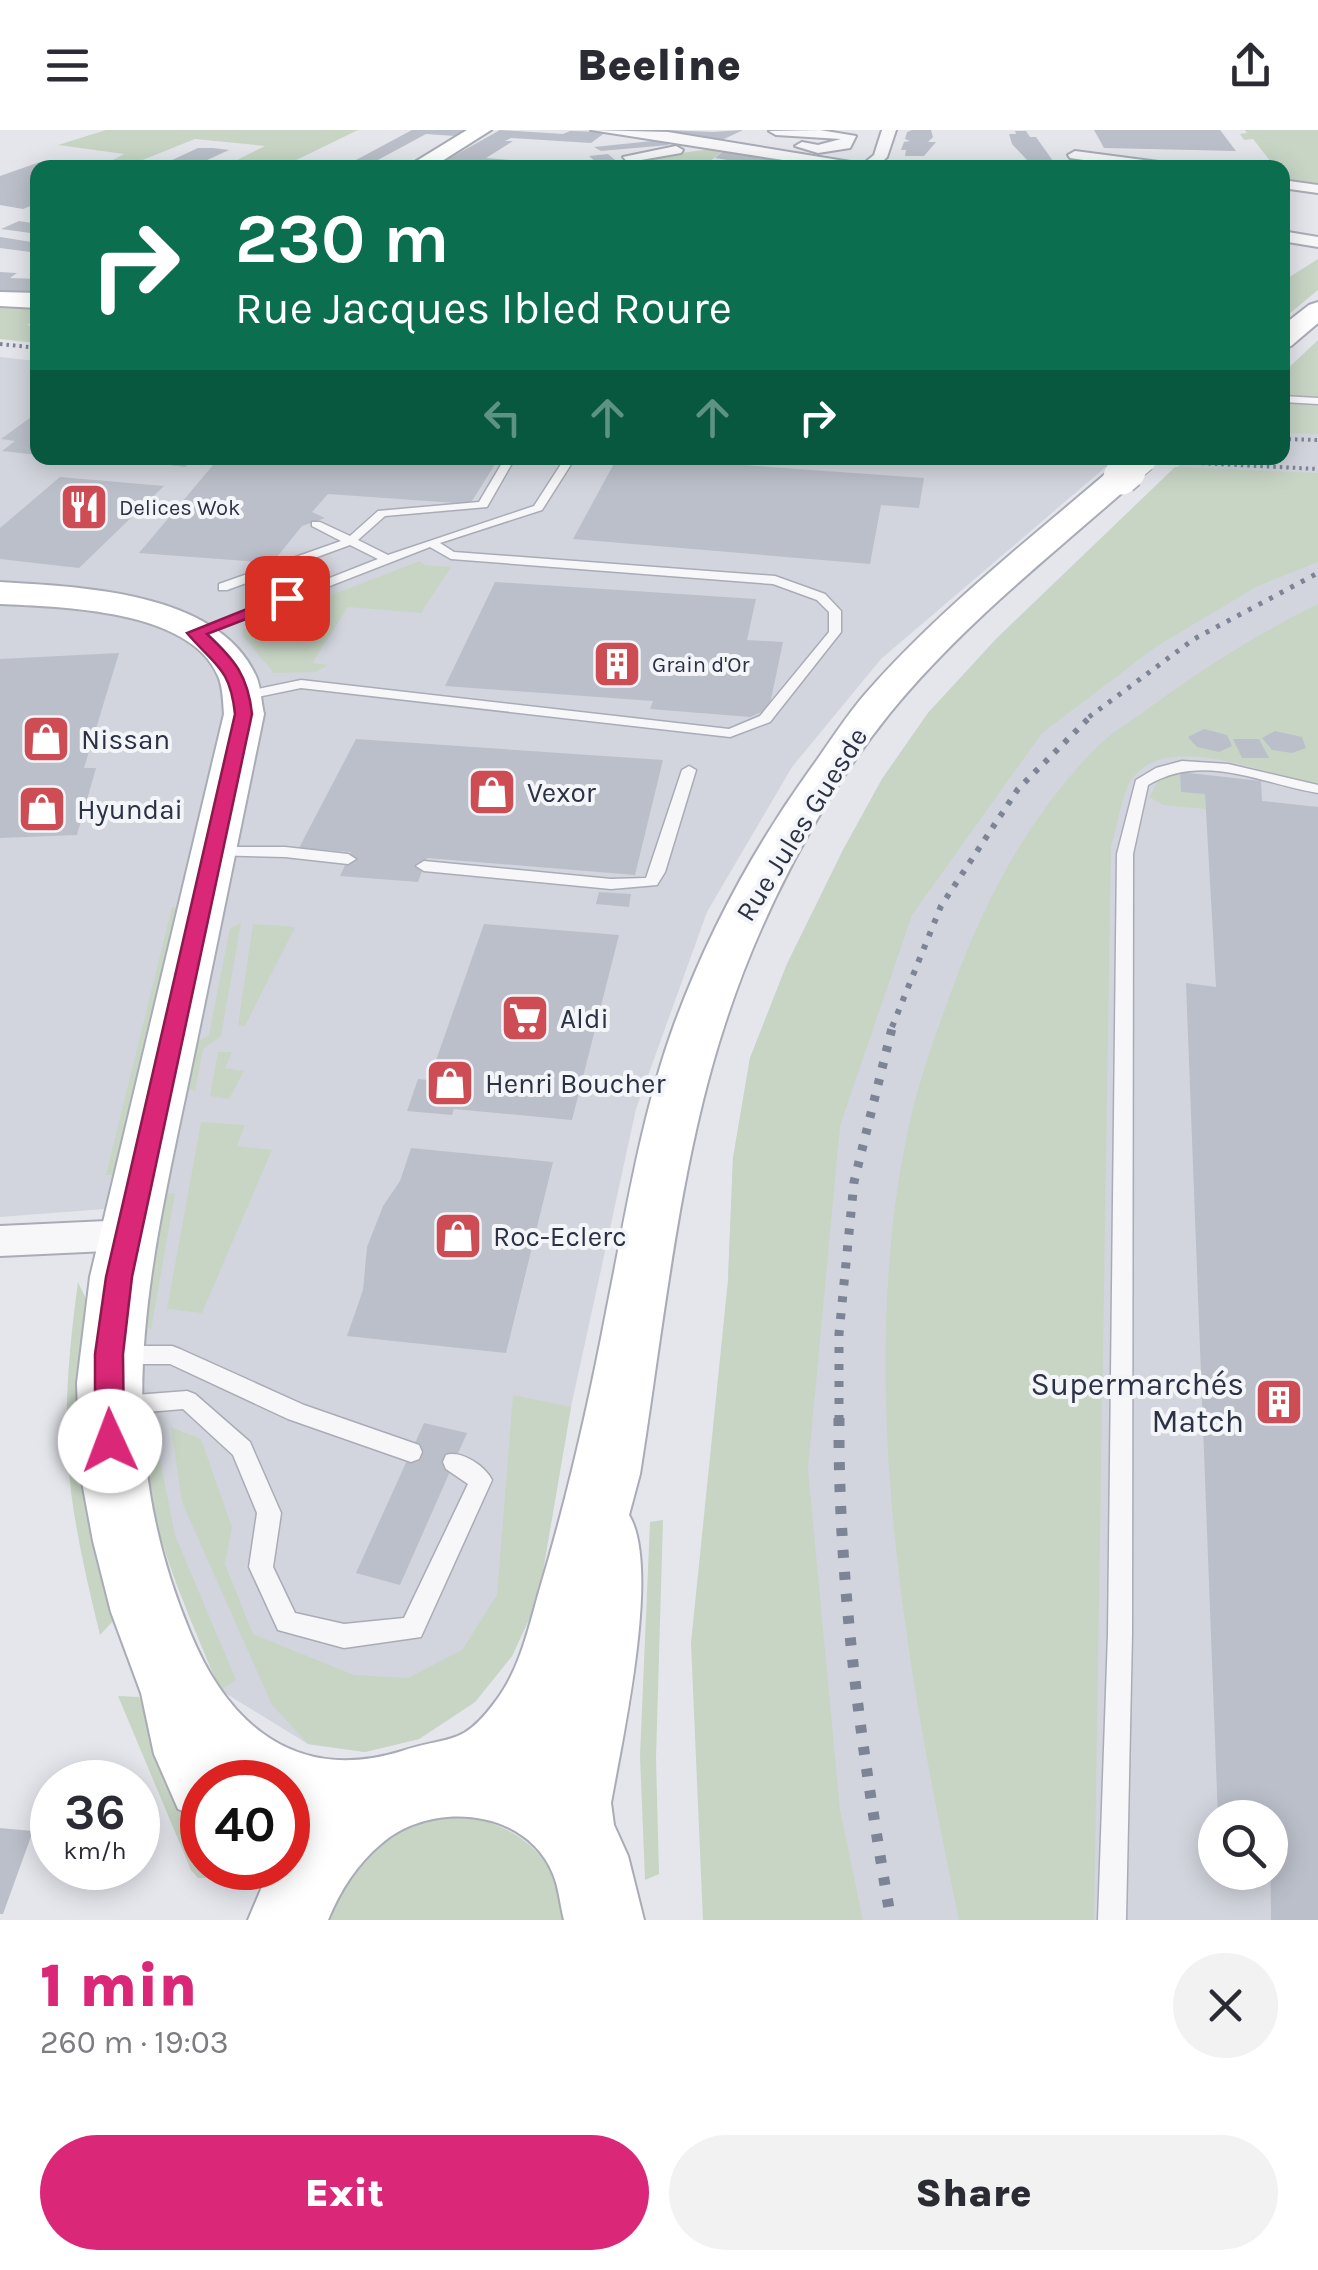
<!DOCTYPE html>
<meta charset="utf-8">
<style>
body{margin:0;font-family:Karla,sans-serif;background:#f2f2f3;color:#2b2b33;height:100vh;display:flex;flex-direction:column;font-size:38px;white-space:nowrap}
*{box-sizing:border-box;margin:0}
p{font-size:32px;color:#7c7c81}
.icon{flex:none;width:55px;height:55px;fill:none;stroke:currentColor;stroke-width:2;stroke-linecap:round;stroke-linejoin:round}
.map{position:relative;height:1790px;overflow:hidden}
.panel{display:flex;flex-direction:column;background:#fff;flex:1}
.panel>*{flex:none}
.banner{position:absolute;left:30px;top:30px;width:1260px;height:305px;border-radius:20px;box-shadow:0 5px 25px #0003;background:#0b6e4f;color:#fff;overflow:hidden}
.buttons{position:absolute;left:1198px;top:1670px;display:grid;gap:20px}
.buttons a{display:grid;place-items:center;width:90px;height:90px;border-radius:50%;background:#fff;box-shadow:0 5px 25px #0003;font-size:50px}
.speed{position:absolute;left:30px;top:1630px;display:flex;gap:20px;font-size:50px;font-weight:700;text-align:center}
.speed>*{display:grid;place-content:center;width:130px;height:130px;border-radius:50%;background:#fff;box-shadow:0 5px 25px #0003;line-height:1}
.speed small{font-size:25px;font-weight:400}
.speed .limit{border:15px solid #d22;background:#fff;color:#111}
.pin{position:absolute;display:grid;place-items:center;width:85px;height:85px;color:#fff;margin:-42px;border-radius:20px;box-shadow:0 5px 15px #0006}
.me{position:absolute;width:110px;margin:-55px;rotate:358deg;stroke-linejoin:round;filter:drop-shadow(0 0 8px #0008)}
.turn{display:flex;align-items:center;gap:35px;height:210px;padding:0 40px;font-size:45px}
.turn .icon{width:130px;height:130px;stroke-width:2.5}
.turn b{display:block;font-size:70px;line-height:85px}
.lanes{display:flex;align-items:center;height:95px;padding:0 40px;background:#0003;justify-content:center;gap:50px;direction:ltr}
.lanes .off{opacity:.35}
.round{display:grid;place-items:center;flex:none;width:105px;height:105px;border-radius:52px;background:#f2f2f3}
.headline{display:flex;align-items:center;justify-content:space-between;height:170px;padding:0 40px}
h1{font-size:60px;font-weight:800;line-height:75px;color:#db2777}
.cta{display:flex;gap:20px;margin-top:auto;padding:20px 40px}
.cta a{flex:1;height:115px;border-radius:60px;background:#db2777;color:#fff;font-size:40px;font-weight:800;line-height:115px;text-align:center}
.cta a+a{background:#f2f2f3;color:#2b2b33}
header{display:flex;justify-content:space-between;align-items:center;height:130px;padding:0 40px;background:#fff;font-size:45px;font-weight:800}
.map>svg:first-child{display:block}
</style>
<header><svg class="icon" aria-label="menu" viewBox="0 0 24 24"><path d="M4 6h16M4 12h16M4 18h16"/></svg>Beeline<svg class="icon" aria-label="share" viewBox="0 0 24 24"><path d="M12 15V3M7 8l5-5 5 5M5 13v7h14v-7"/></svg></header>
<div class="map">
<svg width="1318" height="1790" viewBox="0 0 1318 1790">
<rect width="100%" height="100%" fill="#e4e6ec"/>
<g fill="#d2d5dd" fill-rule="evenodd">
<path d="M0,227l37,4 1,97h987l83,7 -227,194 -89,108 -85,145 -71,197 -65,298 -33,193 -26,56 -37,46 -56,37 -54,13 -57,-8 -88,-54 -75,-201 -7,-174 19,-110 -157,12z"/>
<path d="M1318,246v1544h-574l-16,-640 5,-122 17,-100 37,-94 56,-114 39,-71 46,-66 69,-75 190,-180h95l1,-80zM1215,1688h55v54h-55z"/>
</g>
<g fill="#c8d5c5">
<path d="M106,0h252l-76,37h-59l42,-21 -70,-7 -65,26 -21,-3 15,-8 -66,-9z"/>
<path d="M1245,0h73v53l-35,-4 -1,-11 -7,-1 -22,-28 -9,1 -4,-6 7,-1z"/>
<path d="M712,19h14l-24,18h-48l-12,-9z"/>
<path d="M1318,129v31l-35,29v-38z"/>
<path d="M0,177l37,1v11l-10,6 10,2v16l-37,-4z"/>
<path d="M1318,210v94l-35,-1v-60z"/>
<path d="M1175,337l143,6v89l-62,25 -99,59 -115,87 -130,182 -72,211 -32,343 32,341 23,110h-160l-12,-277 37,-363 5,-122 17,-100 37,-94 56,-114 39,-71 46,-66 69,-75z"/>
<path d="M420,431l5,4 26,2 -30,46 -73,-6 -36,56 16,2 -12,7 -42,1 -31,-37v-7z"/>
<path d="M1318,474v180c-46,-5 -159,-61 -190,2 -8,18 -11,41 -17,60l-17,1074h-135c-52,-248 -104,-532 -52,-785 10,-51 29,-102 47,-151 32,-87 77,-171 143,-237 14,-14 32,-25 48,-36 55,-41 112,-77 173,-107z"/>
<path d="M1180,642l1,19 24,3 1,15 -43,-4 -14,-8 10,-18z"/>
<path d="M172,777l11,2 -64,266h-13z"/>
<path d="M241,793l-20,113 -18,13 -8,42 -13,-3 10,-43 17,-10 21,-107z"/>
<path d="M253,794l42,3 -50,99 -7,-1z"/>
<path d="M218,922h14l-7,16 19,3 -15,28 -19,-3z"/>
<path d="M201,992l44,3 -8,21 35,4 -70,163 -35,-4z"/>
<path d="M175,1063l-24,137 -13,-15 23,-121z"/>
<path d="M78,1152l9,19 1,194 15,87 11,38 -14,15c-14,-58 -28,-116 -32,-175 -4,-59 2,-119 10,-178z"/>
<path d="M513,1265l58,12 -33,193 -26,56 -37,46 -56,37 -54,13 -57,-8 -36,-39 -90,-203 -11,-75 30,12 31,88 -7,37 28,70 101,41 54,3 54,-28 35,-55z"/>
<path d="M153,1294l22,111 61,145 -16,10c-39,-93 -70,-160 -83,-262z"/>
<path d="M663,1390l-7,238 3,116 -14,6 -5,-124 10,-234z"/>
<path d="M118,1566l21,1 31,75 32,56v40h23l-19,10h-8l-7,-8z"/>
<path d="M464,1685c57,13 95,42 100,105h-234c20,-67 67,-99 134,-105z"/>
</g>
<g fill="#bbbfc9">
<path d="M412,0h55l-12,6 -29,-2 -63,34h-22z"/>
<path d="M500,0l63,4 7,-3 36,1 -15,11 -80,-5 -6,3h8l-27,17 51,4 -8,6 -86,-6z"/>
<path d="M664,0l49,2 30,-2 -23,11z"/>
<path d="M912,0h19l2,7 -5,5h8l-12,14h-19l1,-6h-5l3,-8 6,-1 -5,-2 2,-7z"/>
<path d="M1094,0h126l16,21 -132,-3z"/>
<path d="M1015,1h11l4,6h6l22,31h-20l-4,-8h-7l-15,-16 -3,-10h7z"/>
<path d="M662,10l7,5 -68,6 -7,-4z"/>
<path d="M198,18h15l16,2 -24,11h-35z"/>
<path d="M726,19l80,13 -8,6h-44l5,-3 -44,-7z"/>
<path d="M608,24l7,6 10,8h-22l-14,-12z"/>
<path d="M40,32l26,6h-28v35l-15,6 -23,-4v-29z"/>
<path d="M19,91l19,3v10l-37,-5z"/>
<path d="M0,107l38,6v10l-38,-5z"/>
<path d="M0,142l17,1 -7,5 28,1v14l-38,-1z"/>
<path d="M38,282v43l-36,-4 13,-10 -14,-2z"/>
<path d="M116,328h79l-10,9z"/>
<path d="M219,328h280l-29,46 -142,-10 -16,18 13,6 -23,8 -30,37 -133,-10z"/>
<path d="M617,328h27l280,20 -5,30 -38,-3 -11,59 -297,-25z"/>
<path d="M60,347l104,9 -85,82 -79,-9v-31z"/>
<path d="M495,452l261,17 -9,41 36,2 -14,67 -19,8 -100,-8 3,-8 -208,-15z"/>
<path d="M119,523l-35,115h12l-19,67 -77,3v-179z"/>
<path d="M1204,599l23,6 5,11 -13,6 -22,-5 -9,-10z"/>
<path d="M1275,601l27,6 4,11 -14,5 -20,-3 -10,-12z"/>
<path d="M356,609l307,21 -28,115 -208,-17 -9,24 -78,-6 11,-24 -52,-4z"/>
<path d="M1233,609h26l10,19h-27z"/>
<path d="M1180,642l81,9 1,20 56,6v1113h-47l-1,-102h-52l-32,-835 30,4 -11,-193 -24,-2z"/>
<path d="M599,762l32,2 -2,13 -33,-3z"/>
<path d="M484,794l135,11 -47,185 -118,-11 -2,6 -45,-4 11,-32 11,1z"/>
<path d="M411,1018l142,14 -47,191 -159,-17 16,-46 4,-43 16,-41 17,-25z"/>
<path d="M424,1293l43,10 -67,152 -44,-12z"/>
<path d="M0,1698l33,3 -30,83h-3z"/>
</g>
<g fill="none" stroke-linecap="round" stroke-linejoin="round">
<g stroke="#a9acb6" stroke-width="3">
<g id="lane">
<path d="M1282,266l36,2v6l-36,-2z"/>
<path d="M505,328h10l-28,49 -102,9 -27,24 30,15 146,-49 31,-48h10l-33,52 -102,33 14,9 321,24 50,18 16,17v21l-71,90 -40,15 -429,-49 -58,12 -7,-4 7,-4 58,-12 428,49 31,-13 69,-84v-20l-12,-12 -44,-16 -322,-25 -21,-12 -229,89 -11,-3 188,-74 -28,-14 -123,45h-8v-6l122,-43 -29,-15v-4h8l30,14 28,-25 101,-9z"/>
<path d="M1182,631l46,3 90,21v8c-58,-10 -115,-41 -170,-8l-15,69 -1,780 -6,286h-28l10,-286 9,-780 19,-74 20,-12z"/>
<path d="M689,636l7,4 -31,102 -8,13 -46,4 -187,-18 -8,-5 8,-5 187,18 35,-1 36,-108z"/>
<path d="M214,717h71l63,7 8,5 -8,5 -63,-7 -76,-2 -3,-3 3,-3z"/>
<path d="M121,1216h51l8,3 124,56 115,40 3,7 -3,7 -8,3 -123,-43 -118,-55h-49l-8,-3 -3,-6 3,-6z"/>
<path d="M187,1261l8,3 55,48 3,7 28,64 -8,54 22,46 49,11 60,-6 64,-134 -22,-15 -3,-7 3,-7c15,-5 39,11 46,25l-71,157 -77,11 -66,-18 -29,-63 8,-54 -24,-58 -50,-46 -60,5 -8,-3 -3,-6 3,-6 8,-3z"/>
</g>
</g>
<g stroke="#a9acb6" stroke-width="4">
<g id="street">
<path d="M591,0l77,2 195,32 11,-9 8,-25h14l-9,27 -11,11h-42z"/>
<path d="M820,0l36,6 -6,12 -32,5 -23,-7 7,-4 16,3 23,-6 -65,-4 -7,-4z"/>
<path d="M676,16l7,4 -2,3 -40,7 8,8h-16l-10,-11z"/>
<path d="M1075,21l99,13 7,4h-43l-68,-10 -2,-3z"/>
<path d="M1282,50l36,5v8l-36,-5z"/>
<path d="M1282,101l36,6v10l-36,-6z"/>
<path d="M128,1090l14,4 6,11 -6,11 -14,4 -128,6v-30z"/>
</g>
</g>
<g stroke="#a9acb6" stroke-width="4">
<g id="secondary">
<path d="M467,0h24l-60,38h-26z"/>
<path d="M0,162l38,1v15l-38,-2z"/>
<path d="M1318,172v21l-27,23 -9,2v-22l27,-21z"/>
<path d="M1121,338l11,2 5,7 -5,7c-83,73 -172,143 -242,229 -71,88 -132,206 -166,314 -45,137 -61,303 -84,447l-11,41c32,52 -7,225 -18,288l3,22 14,31 16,64h-80c-4,-15 -5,-32 -11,-46 -27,-66 -122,-74 -172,-30 -25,21 -41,47 -53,76h-80l22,-52h18v-86h-86v37l-24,-10 -24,-55 -13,-61 -30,-81 -18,-71 -13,-70 -3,-88 13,-106 134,-563c-1,-12 -1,-27 -6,-38 -28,-67 -157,-69 -218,-72v-22c79,5 218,9 256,94 5,11 5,26 8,38 -24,117 -48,234 -72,351 -42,203 -86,365 -2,567 38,93 106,152 212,119 47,-16 59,-3 93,-49 25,-32 34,-76 45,-114 28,-93 49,-186 67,-281 19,-94 34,-191 67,-282 33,-90 79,-176 135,-254 19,-26 36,-54 57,-78 73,-83 160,-151 244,-223z"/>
</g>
</g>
<use href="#lane" fill="#f7f7fa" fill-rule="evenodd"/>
<use href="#street" fill="#f7f7fa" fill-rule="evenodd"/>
<use href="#secondary" fill="#fff" fill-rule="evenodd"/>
<g stroke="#7d8495" stroke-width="4" stroke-dasharray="2.5 4" stroke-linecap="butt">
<path d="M0,214l38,4"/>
<path d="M1282,309l36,1"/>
<path d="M1098,328l220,11"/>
</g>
<path stroke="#7d8495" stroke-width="5" stroke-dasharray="4 8" stroke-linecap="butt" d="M1089,587l105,-78 124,-66"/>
<path stroke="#7d8495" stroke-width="6" stroke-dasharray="5 9" stroke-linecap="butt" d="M892,897l49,-121 77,-117 74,-74"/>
<path stroke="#7d8495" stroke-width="9" stroke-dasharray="6 11" stroke-linecap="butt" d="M839,1291v-87l15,-152 39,-158"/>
<path stroke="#7d8495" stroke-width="11" stroke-dasharray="8 14" stroke-linecap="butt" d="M839,1288c-1,169 23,336 52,502"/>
<g stroke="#a9acb6" stroke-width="30" stroke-linecap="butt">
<path id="secondary-bridge-far1" d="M1125,343l18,-15"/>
</g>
<g stroke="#a9acb6" stroke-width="38" stroke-linecap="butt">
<path id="secondary-bridge" d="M1121,347l7,-6"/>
</g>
<use href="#secondary-bridge-far1" stroke="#fff" stroke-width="28"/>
<use href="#secondary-bridge" stroke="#fff" stroke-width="35"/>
</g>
<path fill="#db2777" stroke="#8e194d" stroke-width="2.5" d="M287,463l8,5 -2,3 -86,33c28,26 41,42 45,80l-120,563 -9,77 1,87 -4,8 -10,4 -11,-4 -4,-8v-87l11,-77 129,-563c-5,-47 -20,-48 -48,-81z"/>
<defs>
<g id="restaurant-square" transform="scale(2.5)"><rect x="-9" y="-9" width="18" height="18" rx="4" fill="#ce4c54" stroke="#f4f5f9"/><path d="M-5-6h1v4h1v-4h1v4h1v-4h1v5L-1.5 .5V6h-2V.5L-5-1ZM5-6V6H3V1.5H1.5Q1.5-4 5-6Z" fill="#fff"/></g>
<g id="building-square" transform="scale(2.5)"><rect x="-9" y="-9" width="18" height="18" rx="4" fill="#ce4c54" stroke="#f4f5f9"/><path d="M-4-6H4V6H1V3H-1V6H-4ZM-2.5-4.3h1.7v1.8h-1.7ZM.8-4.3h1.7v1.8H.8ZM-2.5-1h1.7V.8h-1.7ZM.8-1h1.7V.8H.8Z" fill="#fff"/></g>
<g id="shop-square" transform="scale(2.5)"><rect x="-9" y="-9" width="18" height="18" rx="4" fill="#ce4c54" stroke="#f4f5f9"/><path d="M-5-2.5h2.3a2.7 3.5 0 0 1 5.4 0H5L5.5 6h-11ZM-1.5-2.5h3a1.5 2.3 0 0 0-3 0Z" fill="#fff"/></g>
<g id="supermarket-square" transform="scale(2.5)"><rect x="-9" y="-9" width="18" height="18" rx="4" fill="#ce4c54" stroke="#f4f5f9"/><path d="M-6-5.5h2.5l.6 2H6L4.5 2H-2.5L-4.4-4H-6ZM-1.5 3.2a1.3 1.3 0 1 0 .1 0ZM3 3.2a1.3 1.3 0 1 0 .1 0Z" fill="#fff"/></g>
</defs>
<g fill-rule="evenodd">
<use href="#restaurant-square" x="84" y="377"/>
<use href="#building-square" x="617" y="534"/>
<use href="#shop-square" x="46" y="609"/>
<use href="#shop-square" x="492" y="662"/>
<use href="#shop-square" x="42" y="679"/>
<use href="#supermarket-square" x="525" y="888"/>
<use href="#shop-square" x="450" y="953"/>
<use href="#shop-square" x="458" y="1106"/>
<use href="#building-square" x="1279" y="1272"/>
</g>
<g text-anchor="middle" stroke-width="8" stroke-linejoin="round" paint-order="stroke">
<g font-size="22" fill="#2b3244" stroke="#f4f5f9" text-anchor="start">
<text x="119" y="385">Delices Wok</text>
<text x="652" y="542">Grain d'Or</text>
</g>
<g font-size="28" fill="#2b3244" stroke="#f4f5f9" text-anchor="start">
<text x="81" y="619">Nissan</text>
<text x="527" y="672">Vexor</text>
<text x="77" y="689">Hyundai</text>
<text x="560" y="898">Aldi</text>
<text x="485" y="963">Henri Boucher</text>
<text x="493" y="1116">Roc-Eclerc</text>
</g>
<g font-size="28" fill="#2b3244" stroke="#f4f5f9">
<text transform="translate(801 694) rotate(-58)" y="10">Rue Jules Guesde</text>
</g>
<g font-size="32" fill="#2b3244" stroke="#f4f5f9" text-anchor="end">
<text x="1244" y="1265">Supermarchés<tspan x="1244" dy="37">Match</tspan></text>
</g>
</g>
</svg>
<div class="buttons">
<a><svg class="icon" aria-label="search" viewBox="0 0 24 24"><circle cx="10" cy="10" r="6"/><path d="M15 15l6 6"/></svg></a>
</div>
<div class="speed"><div>36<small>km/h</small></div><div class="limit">40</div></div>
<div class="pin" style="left:287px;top:468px;background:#d93025"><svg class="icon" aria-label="arrive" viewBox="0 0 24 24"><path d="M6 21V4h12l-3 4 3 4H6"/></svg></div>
<svg class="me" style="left:110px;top:1311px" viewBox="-20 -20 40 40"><circle r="19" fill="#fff"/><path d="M0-13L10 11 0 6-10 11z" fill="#db2777"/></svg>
<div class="banner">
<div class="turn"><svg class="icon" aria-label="right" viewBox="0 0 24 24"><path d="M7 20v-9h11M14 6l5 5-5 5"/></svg><div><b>230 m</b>Rue Jacques Ibled Roure</div></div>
<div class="lanes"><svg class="icon off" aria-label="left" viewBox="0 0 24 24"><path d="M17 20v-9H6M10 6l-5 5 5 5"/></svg><svg class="icon off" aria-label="ahead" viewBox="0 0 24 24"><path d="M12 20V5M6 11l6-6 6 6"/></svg><svg class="icon off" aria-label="ahead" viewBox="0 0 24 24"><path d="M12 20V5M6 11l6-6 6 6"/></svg><svg class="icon" aria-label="right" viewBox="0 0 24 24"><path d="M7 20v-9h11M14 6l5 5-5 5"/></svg></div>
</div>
</div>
<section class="panel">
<div class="headline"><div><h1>1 min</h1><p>260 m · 19:03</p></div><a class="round"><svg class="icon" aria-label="close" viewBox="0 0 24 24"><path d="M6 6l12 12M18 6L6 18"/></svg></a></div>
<div class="cta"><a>Exit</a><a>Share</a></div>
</section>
